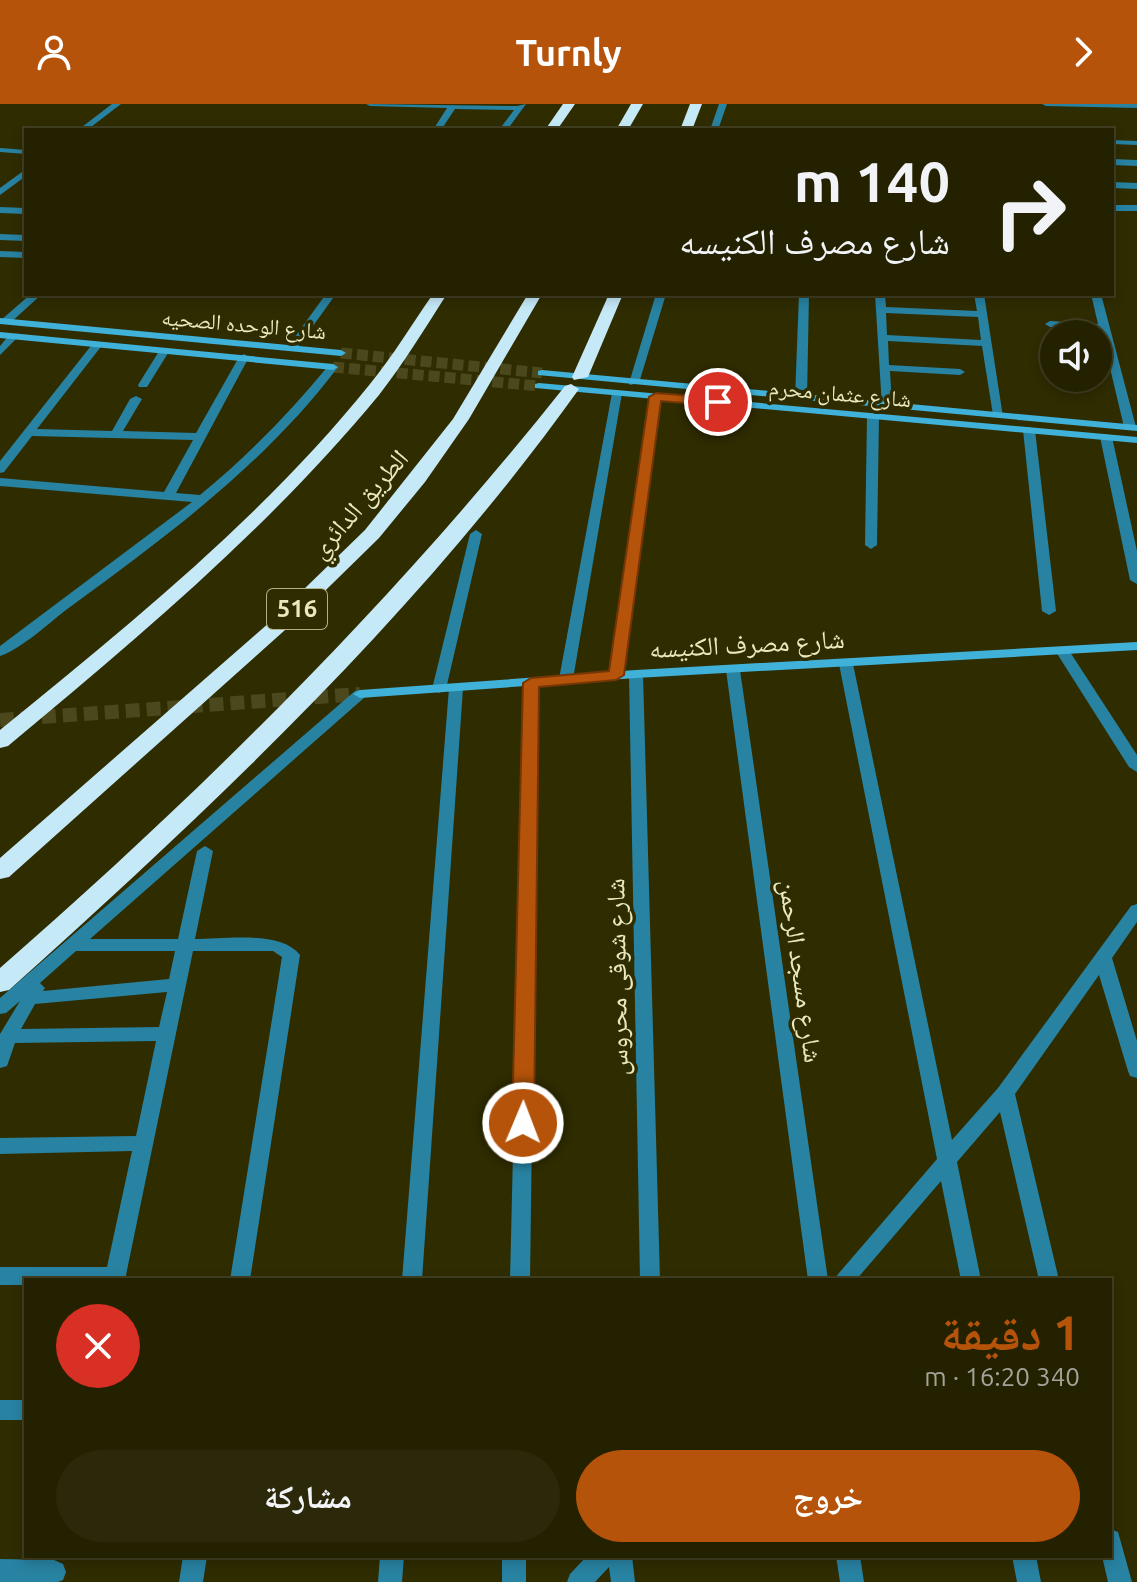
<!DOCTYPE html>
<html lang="ar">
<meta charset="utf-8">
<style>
body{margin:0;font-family:Ubuntu,"Noto Naskh Arabic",sans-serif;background:#2b290a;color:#f1f3f6;direction:rtl;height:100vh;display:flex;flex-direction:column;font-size:30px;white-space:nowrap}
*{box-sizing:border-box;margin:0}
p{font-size:26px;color:#a3a399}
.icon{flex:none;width:44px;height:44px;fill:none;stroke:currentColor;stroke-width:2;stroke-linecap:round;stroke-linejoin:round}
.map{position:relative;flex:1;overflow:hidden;direction:ltr}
.panel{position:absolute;left:24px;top:1174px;width:1088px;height:280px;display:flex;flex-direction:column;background:#232100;border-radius:0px;box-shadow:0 4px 12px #0003,0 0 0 2px #403e22;direction:rtl}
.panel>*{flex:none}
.banner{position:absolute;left:24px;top:24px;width:1090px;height:168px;border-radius:0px;box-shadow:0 4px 12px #0003,0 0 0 2px #403e22;direction:rtl;background:#232100;color:#f1f3f6;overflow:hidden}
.fabs{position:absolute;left:1040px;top:216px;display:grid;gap:16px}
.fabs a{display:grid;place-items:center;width:72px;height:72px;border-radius:50%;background:#232100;box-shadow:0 4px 12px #0003,0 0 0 2px #403e22;font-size:40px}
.pin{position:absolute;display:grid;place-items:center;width:68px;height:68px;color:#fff;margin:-34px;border:4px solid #fff;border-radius:50%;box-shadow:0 2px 8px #0007}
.me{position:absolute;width:88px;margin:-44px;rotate:1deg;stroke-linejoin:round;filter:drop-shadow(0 0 6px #0008)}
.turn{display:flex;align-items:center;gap:28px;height:168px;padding:0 32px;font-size:36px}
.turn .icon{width:104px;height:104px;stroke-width:2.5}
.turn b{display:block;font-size:56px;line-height:68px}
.round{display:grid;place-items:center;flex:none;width:84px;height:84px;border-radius:42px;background:#2b290a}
.summary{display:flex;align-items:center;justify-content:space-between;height:136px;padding:0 32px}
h1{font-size:48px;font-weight:700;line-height:60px;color:#b45309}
.primary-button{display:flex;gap:16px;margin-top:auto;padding:16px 32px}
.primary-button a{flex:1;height:92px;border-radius:48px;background:#b45309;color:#fff;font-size:32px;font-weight:700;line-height:92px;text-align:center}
.primary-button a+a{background:#2b290a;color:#f1f3f6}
header{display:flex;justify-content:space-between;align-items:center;height:104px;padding:0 32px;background:#b45309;color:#fff;font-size:36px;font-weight:700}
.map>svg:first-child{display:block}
</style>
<header><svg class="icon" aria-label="forward" viewBox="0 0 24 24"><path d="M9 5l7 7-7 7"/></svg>Turnly<svg class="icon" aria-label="person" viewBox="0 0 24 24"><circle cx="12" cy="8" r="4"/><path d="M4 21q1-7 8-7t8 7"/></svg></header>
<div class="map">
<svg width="1137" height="1478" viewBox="0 0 1137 1478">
<rect width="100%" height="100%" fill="#2f2c00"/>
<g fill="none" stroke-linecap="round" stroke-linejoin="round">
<g stroke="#4b481d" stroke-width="11" stroke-dasharray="11 5" stroke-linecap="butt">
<path d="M341,249l201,20"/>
<path d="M333,263l206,19"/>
</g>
<path stroke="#4b481d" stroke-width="14" stroke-dasharray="14 7" stroke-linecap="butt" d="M0,616l360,-26"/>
<g fill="#2882a1" fill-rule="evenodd">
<path d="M112,0h9l-34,26h-9z"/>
<path d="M366,0l151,2 9,-2 -19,26h-8l15,-20 -59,-1 -14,21h-8l14,-22 -77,-2z"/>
<path d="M719,0h8l-9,26h-8z"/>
<path d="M1042,0h95v4l-91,-2z"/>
<path d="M1112,36l25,1v4l-25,-1z"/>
<path d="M0,44l26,2v4l-26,-2z"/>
<path d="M1112,55l25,1v6l-25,-1z"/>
<path d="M26,65v7l-26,19v-7z"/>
<path d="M1112,78l25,1v6l-25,-1z"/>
<rect x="1112" y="101" width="25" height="6"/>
<path d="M0,103l26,1v6l-26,-1z"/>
<path d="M0,130l26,1v6l-26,-1z"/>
<path d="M0,147l26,1v6l-26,-1z"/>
<path d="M31,190h11l-33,30h-8v-4z"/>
<path d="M326,190h10l-41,57h-8l-1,-2z"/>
<path d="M656,190h10l-27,89 -9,2 -1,-2z"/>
<path d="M799,190h10l-2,104 -6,3 -6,-3z"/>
<path d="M875,190h10l1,13 91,4 -3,-17h10l19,123 -10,-2 -11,-69 -94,-5 1,24 71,4 5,3 -5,3 -70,-4 2,34 -10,2zM886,209l92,4 3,23 -94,-5z"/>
<path d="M1091,190h10l35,133 -2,2 -10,-2 -14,-59 -12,-1v-6h10l-8,-31 -50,-3 -5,-3 5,-3 48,3z"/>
<path d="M10,230l9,2 -19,19v-9z"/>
<path d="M94,238l9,2 -66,85 75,2 18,-32 6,-3 6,3 -19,32 73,2 43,-76 5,-3 5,3 -73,136 24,2c48,-39 90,-83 129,-130l9,2c-73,97 -171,169 -268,240 -19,14 -48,42 -70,49v-10l192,-144 -192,-16v-8l164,14 29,-52 -161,-4 -28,36 -4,1v-12z"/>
<path d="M161,244l9,2 -23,37h-8l-1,-2z"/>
<path d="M617,286l5,3 -49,286 -7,4 -7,-4 53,-286z"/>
<path d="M656,290l5,3 -38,278 -7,4 -7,-4 42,-278z"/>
<path d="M873,309l6,3 -2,129 -6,4 -6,-4 2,-129z"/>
<path d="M1029,323l6,3 21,181 -7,4 -7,-4 -19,-181z"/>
<path d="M1106,330l6,3 25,114v33l-7,-4 -30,-143z"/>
<path d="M476,426l6,4 -36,155 -7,4 -7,-4 38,-155z"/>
<path d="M1063,544l7,4 67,103v17l-8,-5 -73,-115z"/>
<path d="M846,556l7,4 99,476 46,-52 133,-182 6,-2v18l-25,36 25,83v37l-7,-2 -2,-5 -29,-96 -84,119 44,186h-20l-39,-168 -43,50 24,118h-20l-20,-99 -85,99h-23l104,-121 -98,-495z"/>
<path d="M733,562l7,4 88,610h-20l-82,-610z"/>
<path d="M636,566l7,4 17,606h-20l-11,-606z"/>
<path d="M531,575l7,4 -8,597h-20l14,-597z"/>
<path d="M456,580l7,4 -41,592h-20l47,-592z"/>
<path d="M360,586l5,1 2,3 -2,3 -275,242h88l19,-88 8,-5 8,5 -18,88c29,0 86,-9 105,16l-50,325h-20l52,-323 -9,-6h-80l-68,329h-99v5h-26v-18h107l25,-116 -132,3v-16l136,-2 20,-95 -141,2 -8,23 -7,2v-34l20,-33 -14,12 -6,1v-16l355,-307zM76,847h99l-6,28 -126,12 2,-3 -5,-5zM167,888l-8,35 -138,2 14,-25z"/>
<rect x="0" y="1296" width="26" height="20"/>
<path d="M1110,1425l8,3 14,50h-24l-6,-26h8z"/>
<path d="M183,1452h24l-4,26h-24z"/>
<path d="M380,1452h24l-2,26h-24z"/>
<rect x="502" y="1452" width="24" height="26"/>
<path d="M587,1452h45l3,26h-24l-2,-15 -14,15h-28l3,-8z"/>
<path d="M836,1452h24l4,26h-24z"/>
<path d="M1012,1452h24l5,26h-24z"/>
<path d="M0,1455l54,1 9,4 3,8 -3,8 -5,2h-58z"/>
</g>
<g fill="#40b1d8" fill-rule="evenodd">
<path d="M0,214l341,32 5,3 -5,3 -341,-32z"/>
<path d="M0,228l333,32 5,3 -5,3 -333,-32z"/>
<path d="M542,266l595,55v6l-599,-56v-4z"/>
<path d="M539,279l598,54v6l-602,-55v-4z"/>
<path d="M1137,538v8l-501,28 -276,20 -7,-4 7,-4 276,-20z"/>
</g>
<g fill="#c6e9f8" fill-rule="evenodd">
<path d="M563,0h12l-18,26h-12z"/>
<path d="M631,0h12l-15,26h-12z"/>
<path d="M690,0h12l-10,26h-12z"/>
<path d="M433,190h14c-22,34 -43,69 -68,101 -109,132 -240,242 -371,351l-8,2v-18c130,-106 264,-214 370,-346 23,-28 42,-60 63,-90z"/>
<path d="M528,190h14l-73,125 -44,63 -46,56 -94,92 -276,247 -9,2v-21l270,-236 95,-92 88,-111z"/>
<path d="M609,190h14l-35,83 -14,3 -2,-3z"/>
<path d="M571,280l8,5c-160,224 -365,417 -570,601l-9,2v-24c205,-179 396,-369 565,-582z"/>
</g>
</g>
<path fill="#b45309" stroke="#753606" stroke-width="2" d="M656,289l62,5 6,4 -6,4 -57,-5 -37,274 -8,5 -77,7 -5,436 -11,8 -11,-8 11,-440 8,-5 78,-7 40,-274z"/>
<g text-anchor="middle" stroke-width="7" stroke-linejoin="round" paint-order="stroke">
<g font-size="22" fill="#e9e8bf" stroke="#2f2c00">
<text transform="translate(244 220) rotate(5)" y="8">شارع الوحده الصحيه</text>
<text transform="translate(840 289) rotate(5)" y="8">شارع عثمان محرم</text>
</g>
<rect fill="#2f2c00" stroke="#b1b086" stroke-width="2" x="267" y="485" width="60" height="40" rx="6"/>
<g font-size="24" font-weight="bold" fill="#e9e8bf">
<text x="297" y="513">516</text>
</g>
<g font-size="26" fill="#e9e8bf" stroke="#2f2c00">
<text transform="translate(359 400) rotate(-49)" y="9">الطريق الدائري</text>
<text transform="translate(747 540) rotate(-3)" y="9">شارع مصرف الكنيسه</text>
<text transform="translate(801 867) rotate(82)" y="9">شارع مسجد الرحمن</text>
<text transform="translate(617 873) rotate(-91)" y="9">شارع شوقى محروس</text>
</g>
</g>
</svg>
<div class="fabs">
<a><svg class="icon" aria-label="sound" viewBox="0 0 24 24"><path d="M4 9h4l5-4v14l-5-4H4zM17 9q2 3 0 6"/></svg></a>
</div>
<div class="pin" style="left:718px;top:298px;background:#d93025"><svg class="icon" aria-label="arrive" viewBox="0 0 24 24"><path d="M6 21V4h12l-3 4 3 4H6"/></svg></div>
<svg class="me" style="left:523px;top:1019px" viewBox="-20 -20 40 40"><circle r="17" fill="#b45309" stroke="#fff" stroke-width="3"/><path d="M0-11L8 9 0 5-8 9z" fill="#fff"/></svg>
<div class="banner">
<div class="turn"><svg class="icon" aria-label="right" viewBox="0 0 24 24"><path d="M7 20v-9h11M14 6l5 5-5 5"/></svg><div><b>140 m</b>شارع مصرف الكنيسه</div></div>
</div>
<section class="panel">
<div class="summary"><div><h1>1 دقيقة</h1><p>340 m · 16:20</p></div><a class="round" style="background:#d93025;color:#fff"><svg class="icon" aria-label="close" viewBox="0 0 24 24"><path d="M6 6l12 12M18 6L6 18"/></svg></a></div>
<div class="primary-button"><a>خروج</a><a>مشاركة</a></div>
</section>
</div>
